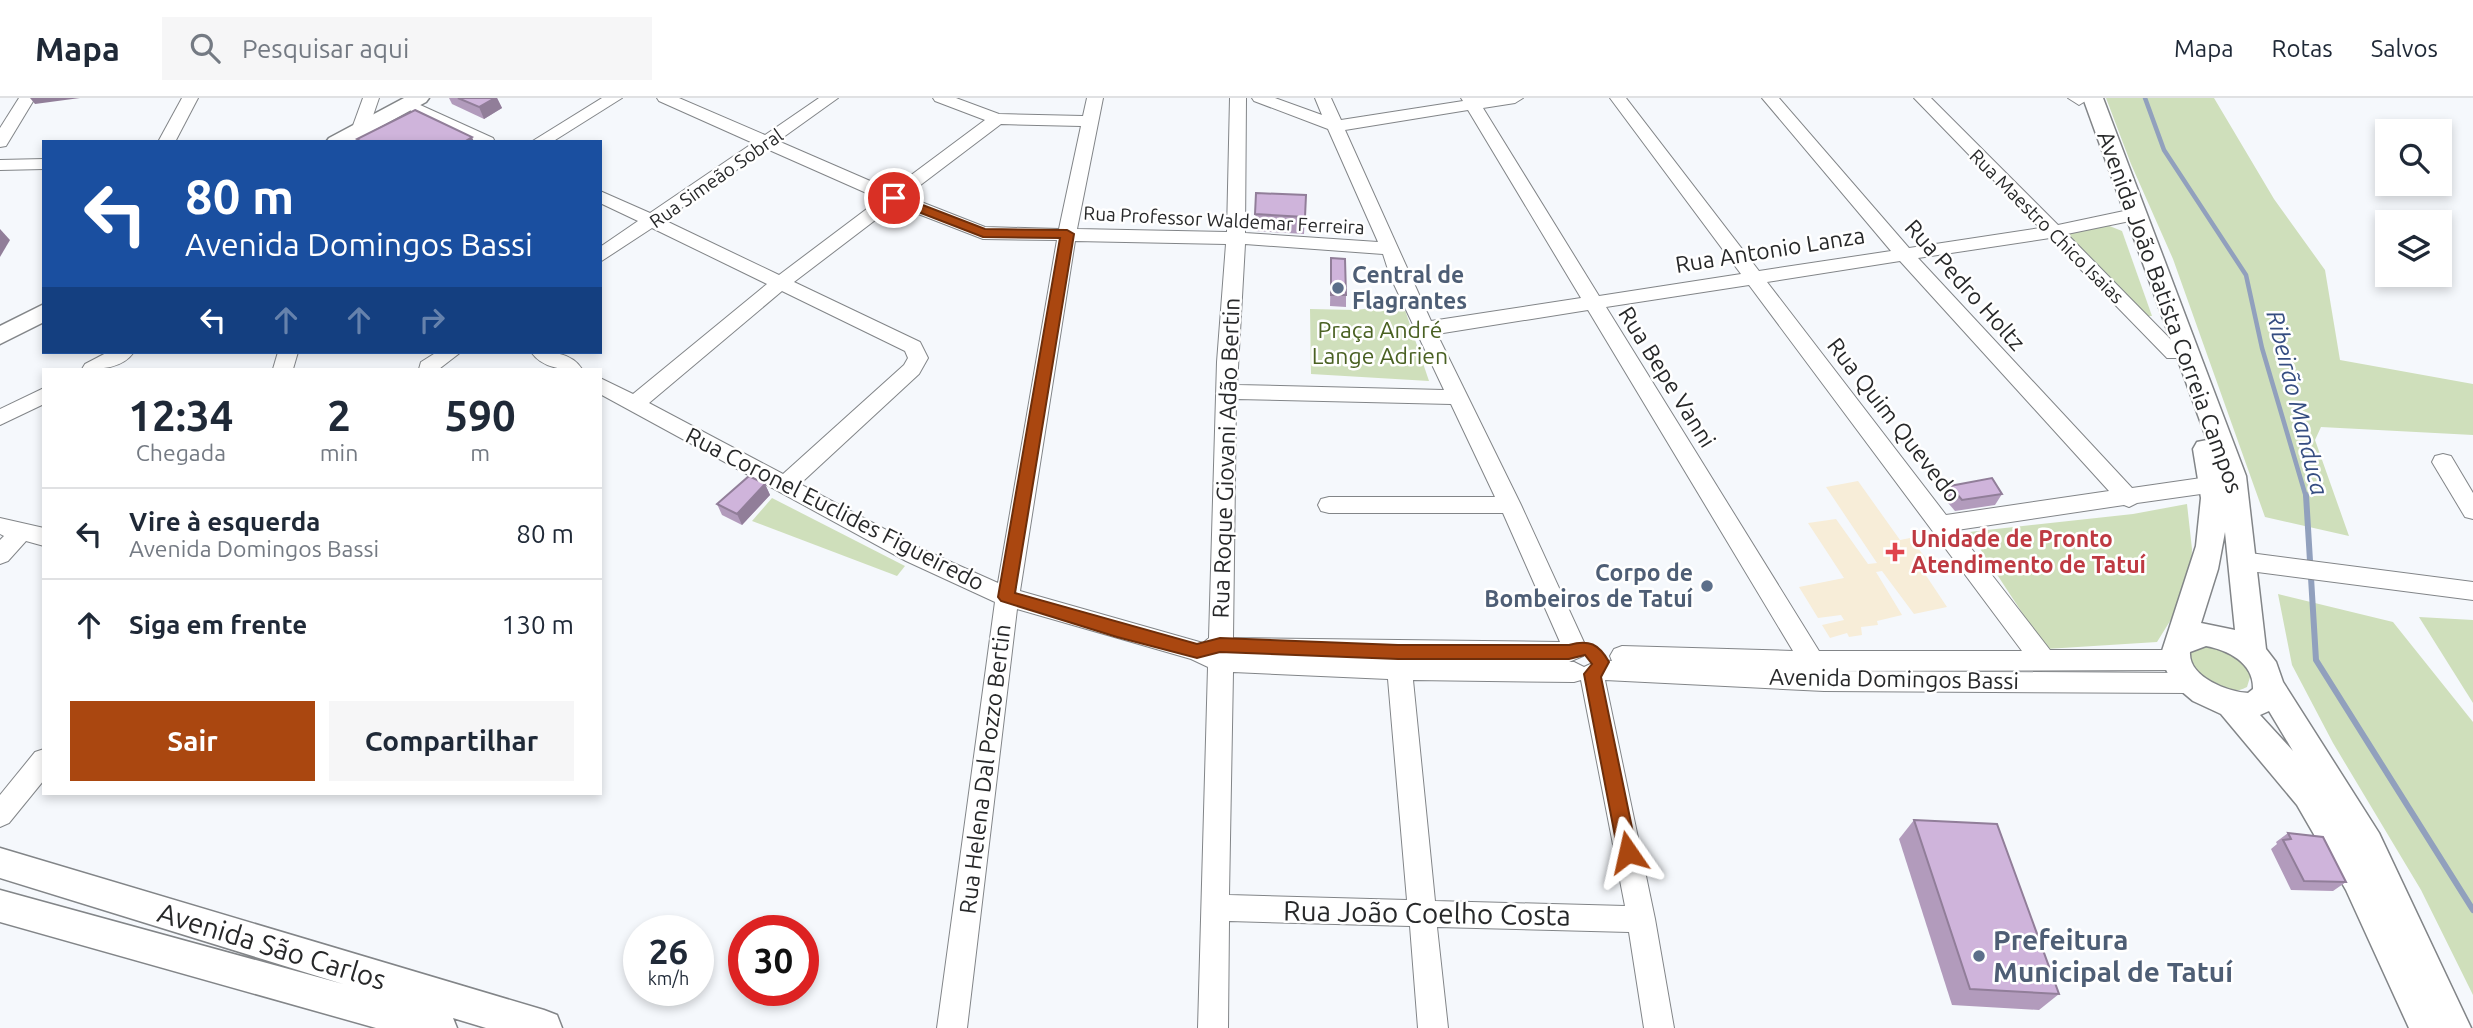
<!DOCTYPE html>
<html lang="pt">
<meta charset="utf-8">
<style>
body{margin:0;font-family:Ubuntu,sans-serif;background:#f6f6f7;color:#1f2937;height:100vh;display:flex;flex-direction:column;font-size:26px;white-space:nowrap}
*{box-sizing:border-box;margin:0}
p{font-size:23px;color:#747a83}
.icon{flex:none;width:38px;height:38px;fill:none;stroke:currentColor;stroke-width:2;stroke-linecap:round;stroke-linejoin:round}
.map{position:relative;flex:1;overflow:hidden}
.side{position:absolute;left:42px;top:270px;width:560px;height:427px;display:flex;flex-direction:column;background:#fff;border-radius:0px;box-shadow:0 4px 10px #0003}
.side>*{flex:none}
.banner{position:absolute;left:42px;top:42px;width:560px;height:214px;border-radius:0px;box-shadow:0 4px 10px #0003;background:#1a4fa0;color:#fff;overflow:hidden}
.controls{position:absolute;left:2375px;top:21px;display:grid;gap:14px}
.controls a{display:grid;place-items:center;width:77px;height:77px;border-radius:0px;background:#fff;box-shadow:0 4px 10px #0003;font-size:35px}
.speed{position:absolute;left:623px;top:817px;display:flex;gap:14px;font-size:35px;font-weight:700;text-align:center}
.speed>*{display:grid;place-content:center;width:91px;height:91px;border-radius:50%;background:#fff;box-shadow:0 4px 10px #0003;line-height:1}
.speed small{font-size:18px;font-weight:400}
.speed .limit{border:10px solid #d22;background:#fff;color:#111}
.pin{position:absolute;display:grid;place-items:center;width:60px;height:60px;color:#fff;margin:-30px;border:4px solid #fff;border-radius:50%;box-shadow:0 2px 7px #0007}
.me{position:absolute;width:77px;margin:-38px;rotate:349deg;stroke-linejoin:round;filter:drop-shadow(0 0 5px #0008)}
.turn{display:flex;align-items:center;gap:24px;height:147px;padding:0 28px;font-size:32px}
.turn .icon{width:91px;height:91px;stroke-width:2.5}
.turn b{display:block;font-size:49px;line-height:60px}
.lanes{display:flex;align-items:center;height:66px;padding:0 28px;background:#0003;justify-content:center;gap:35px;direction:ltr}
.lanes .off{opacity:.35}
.eta{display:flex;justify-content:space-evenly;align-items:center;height:119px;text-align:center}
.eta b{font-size:42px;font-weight:600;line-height:49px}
.cta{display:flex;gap:14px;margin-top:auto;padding:14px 28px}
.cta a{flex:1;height:80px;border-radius:0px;background:#aa4710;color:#fff;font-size:28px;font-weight:600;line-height:80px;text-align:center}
.cta a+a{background:#f6f6f7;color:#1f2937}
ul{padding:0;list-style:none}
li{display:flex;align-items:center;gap:21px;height:91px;padding:0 28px;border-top:2px solid #e0e1e3}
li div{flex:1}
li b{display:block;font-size:26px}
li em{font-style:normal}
header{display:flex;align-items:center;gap:42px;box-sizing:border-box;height:98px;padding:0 35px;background:#fff;border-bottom:2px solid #e0e1e3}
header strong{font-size:33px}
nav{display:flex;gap:38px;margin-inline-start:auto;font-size:24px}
.search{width:490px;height:63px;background:#f6f6f7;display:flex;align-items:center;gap:18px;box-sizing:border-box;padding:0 24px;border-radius:0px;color:#747a83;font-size:26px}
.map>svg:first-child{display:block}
</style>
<header>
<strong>Mapa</strong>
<div class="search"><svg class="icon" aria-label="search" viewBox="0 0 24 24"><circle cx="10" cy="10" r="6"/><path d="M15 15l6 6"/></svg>Pesquisar aqui</div>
<nav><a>Mapa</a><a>Rotas</a><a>Salvos</a></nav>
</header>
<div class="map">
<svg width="2473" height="930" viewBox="0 0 2473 930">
<rect width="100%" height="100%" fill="#f5f8fc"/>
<path fill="#f7edd8" d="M1858,383l42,59 10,-2 22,28 -9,5 24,36 -33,7 -32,-43 -6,1 26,43 -25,6 1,4 -17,2 1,8 -13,2 -2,-4 -17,5 -8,-13 22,-5 -3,-5 -23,3 -19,-31 45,-9 -36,-55 28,-4 32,45 9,-1 -51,-76z"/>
<g fill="#cfdfbb">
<path d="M2106,0h108l60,101 51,71 15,90 133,24v51l-152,-8 -6,13 34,96 -84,-19 -92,-258 -42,-95z"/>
<path d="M2107,127l15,6 30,85h-6l-79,-80 4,-4z"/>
<path d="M1403,206l26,77 -118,-7 -1,-65 46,1z"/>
<path d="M772,400l133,68 -8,10 -145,-55z"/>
<path d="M2187,406l5,45 -2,40 -33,53 -111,7 -77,-117 164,-18z"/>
<path d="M2278,496l115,28 80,100v273l-52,-105 -88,-147 -41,-78z"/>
<path d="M2419,519l54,3v83z"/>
<path d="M2211,545l30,15 10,16 -4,13c-21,11 -37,-4 -54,-16l-4,-21z"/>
</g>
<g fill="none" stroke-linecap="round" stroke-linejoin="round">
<path stroke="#91a0bd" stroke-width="4.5" d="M2145,0l19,52 82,125 16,73 44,149"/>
<path stroke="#91a0bd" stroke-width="6" d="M2306,397l10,165 157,250"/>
<g stroke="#828588" stroke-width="2">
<g id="minor">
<path d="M19,0h16l-29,48 -6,1v-19z"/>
<path d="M182,0h16l-23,44h-17z"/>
<path d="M363,0h16l-15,44h-17z"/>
<path d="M602,0h20l-70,44h-21z"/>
<path d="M657,0h22l86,37 54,-37h19l-60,43 113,49 94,-70 -50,-19 -2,-3h23l43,16 84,2 4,-18h16l-26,131 150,3 3,-134h16l-1,135 133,9 -50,-113 -74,-28 -2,-3h23l47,17 -7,-17h16l10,22 122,-19 -2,-3h62l-8,5 -32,5 116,188 142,-22 -131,-176h16l133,173 132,-20 -129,-153h17l130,150 131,-20 -126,-130h17l127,127 66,-14 6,2 3,4 -3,4 -63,13 117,119 -3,5h-14l-117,-120 -132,20 214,230 83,-12 8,2 3,6 -3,6 -8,2 -78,11 -8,4 -5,-2 -167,25 93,120h125l9,3 3,7 -3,7 -9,3 -344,1 358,2 9,3 3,7 -3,7 -9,3 -365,-2 -219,-11 50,239 19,109h-30l-15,-96 -192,-5 11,101h-30l-8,-102 -181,-5 -1,107h-30l10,-361 -17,-8 -174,-50 -50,419h-30l58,-426 -89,-41 -306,-167v-16l33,16 134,-110 -115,-56 -52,34v-15l38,-26 -38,-18v-12l50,22 103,-70 -94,-42zM1468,12l113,188 -150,23 -86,-191zM1001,26l80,2 -22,103 -74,-2 -79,-31zM767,51l113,50 -101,76 -115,-55zM895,107l88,34 74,1 -59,343 -76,-34 -122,-65 119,-110 9,-16 -8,-16 -126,-60zM1075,143l151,3 -9,118 -8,276 -6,5 -183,-52zM1245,146l138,10 7,22 54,114 -207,-5zM1900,163l209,230 -163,24 -179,-233zM1749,187l273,366h-203l-213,-344zM782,193l123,60 3,7 -4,7 -121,109 -134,-71zM1588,212l205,341 -171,-5 -8,3 -4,7 2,5 -13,-1 -15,7 -10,-5 -163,-2 158,2 14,-6 4,-7 -66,-144 -84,-171zM1236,301l215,5 44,93h-166l-8,2 -3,6 3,6 8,2h174l57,129 -327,-4zM1233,574l155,7 19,221 -178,-5zM1413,582l161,2 7,-2 44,226 -190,-5z"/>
<path d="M2068,0h18l1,2 -8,5z"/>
<path d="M418,6l75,34 2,4h-22l-61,-29 -2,-4z"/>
<path d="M44,61v10l-44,1v-10z"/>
<path d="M108,254h26c-12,17 -33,17 -52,17l3,-5z"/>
<path d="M278,254h20l-5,17h-20z"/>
<path d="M437,254h24l-22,17h-20l2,-7z"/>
<path d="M531,254c18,-1 40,0 51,17 -18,1 -39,0 -51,-17z"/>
<path d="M44,290v16l-44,21v-16z"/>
<path d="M2443,356l8,2 22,37v26l-8,-2 -33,-55 3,-6z"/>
<path d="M0,420l44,10v18l-18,-5 -18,20 -8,3v-24l4,-4 -4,-2z"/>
<path d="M2242,454l231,30v18l-231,-30 -8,-3 -3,-6 3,-6z"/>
<path d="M44,651v31l-35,43 -9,4v-32l35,-43z"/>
</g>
</g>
<g stroke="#828588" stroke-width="3">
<g id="major">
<path d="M404,0h25l-3,4 -74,40h-26l3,-4z"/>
<path d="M2083,0h20l143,378 20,173 10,13 7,20 96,151 92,195h-62l-63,-138 -49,-85 -76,-91 -28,-13 -13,-11 -10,-12 -10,-21 36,-111 5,-48 -8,-49 4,-7 10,-2zM2225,434l10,98 -34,-7 17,-54zM2206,548c22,4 48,17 47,43l-5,4c-20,-1 -60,-16 -58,-41zM2269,613l24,40 -33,-36z"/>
<path d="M44,206v18l-44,22v-18z"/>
<path d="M0,750l544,162 13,5 5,13h-76l-33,-10 4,10h-81l-376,-106v-32l343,94 -343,-106z"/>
</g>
</g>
<use href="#minor" fill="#fff" fill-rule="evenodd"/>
<use href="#major" fill="#fff" fill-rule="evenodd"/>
</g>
<g fill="#b29bbc">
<path d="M449,0h48l5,10 -18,11 -32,-15z"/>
<path d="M1256,95l50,2 -2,39 -49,-3z"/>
<path d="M1331,160l15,37v12l-16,-1z"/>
<path d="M765,386l5,11 -28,30 -20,-10 -5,-11z"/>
<path d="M1950,388l52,8 -7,11 -40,6 -12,-14z"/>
<path d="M1914,722l145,174 -20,16 -87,-5 -53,-166z"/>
<path d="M2288,735l58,49 -13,9 -42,-1 -20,-41 6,-5 -1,-2z"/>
</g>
<g fill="#917e99">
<path d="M30,0h50l-45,6z"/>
<path d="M495,0h2l5,10 -18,11 -5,-12z"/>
<path d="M472,39l2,5h-10z"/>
<path d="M0,131l10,11 -10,17z"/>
<path d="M765,386l5,11 -28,30 -5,-11z"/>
</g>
<g fill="#cfb4db" stroke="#917e99" stroke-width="2">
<path d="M458,0h37l-16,9z"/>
<path d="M415,12l57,27 -8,5h-102l-5,-3z"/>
<path d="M1256,95l50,2 -1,22 -50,-3z"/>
<path d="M1331,160l14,1 1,36h-15z"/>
<path d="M749,378l16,8 -28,30 -20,-10z"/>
<path d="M1992,380l10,16 -40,6 -12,-14z"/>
<path d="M1914,722l83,4 62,170 -89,-5z"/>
<path d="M2288,735l35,4 23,45 -42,-1 -21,-41 8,-1z"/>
</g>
<path fill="#aa4710" stroke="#6e2e0a" stroke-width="2" d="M894,96l91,35 82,1 7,4 -59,359 182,51 23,-6 178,7h171c20,-6 30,-1 40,17l-8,15 36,175 -3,6 -6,2 -7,-2 -3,-6 -34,-178 8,-10 -7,-9 -16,4h-171l-178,-7 -23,6 -80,-21 -116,-36 -3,-4 62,-359 -77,-1 -93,-36v-6z"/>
<g fill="#5c6f8a" stroke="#fff" stroke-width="2.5">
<circle cx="1338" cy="190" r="7"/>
<circle cx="1707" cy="488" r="7"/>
<circle cx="1979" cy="858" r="7"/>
</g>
<path fill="#e0444e" stroke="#fff" stroke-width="2.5" d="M1891.5 443.5h7v7h7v7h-7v7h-7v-7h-7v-7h7z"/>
<g text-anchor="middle" stroke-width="5" stroke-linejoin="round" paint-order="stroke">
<g font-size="19" fill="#272829" stroke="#fff">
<text transform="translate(716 80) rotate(-35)" y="7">Rua Simeão Sobral</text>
<text transform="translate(1224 122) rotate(3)" y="7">Rua Professor Waldemar Ferreira</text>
<text transform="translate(2047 128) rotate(45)" y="7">Rua Maestro Chico Isaias</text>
</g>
<g font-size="23" fill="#272829" stroke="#fff">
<text transform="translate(1770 152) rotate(-9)" y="8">Rua Antonio Lanza</text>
<text transform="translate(1965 187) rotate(48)" y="8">Rua Pedro Holtz</text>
<text transform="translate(2170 214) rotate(70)" y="8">Avenida João Batista Correia Campos</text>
<text transform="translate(1667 279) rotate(58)" y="8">Rua Bepe Vanni</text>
<text transform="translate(1894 322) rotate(52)" y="8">Rua Quim Quevedo</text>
<text transform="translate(1226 360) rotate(-88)" y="8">Rua Roque Giovani Adão Bertin</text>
<text transform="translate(835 411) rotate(27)" y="8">Rua Coronel Euclides Figueiredo</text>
<text transform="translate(1894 581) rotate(1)" y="8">Avenida Domingos Bassi</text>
<text transform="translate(985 671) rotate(-83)" y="8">Rua Helena Dal Pozzo Bertin</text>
</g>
<g font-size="23" font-weight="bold" fill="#4e5e75" stroke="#fff" text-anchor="start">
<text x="1352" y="185">Central de<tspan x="1352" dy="26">Flagrantes</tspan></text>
<text x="1693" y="483" text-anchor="end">Corpo de<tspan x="1693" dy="26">Bombeiros de Tatuí</tspan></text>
</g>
<g font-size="23" fill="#4a6123" stroke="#fff">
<text x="1380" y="240">Praça André<tspan x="1380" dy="26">Lange Adrien</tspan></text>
</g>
<g font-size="23" font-weight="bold" fill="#be3a42" stroke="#fff" text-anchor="start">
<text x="1911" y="449">Unidade de Pronto<tspan x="1911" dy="26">Atendimento de Tatuí</tspan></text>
</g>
<g font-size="24" font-style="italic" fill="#354d81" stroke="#fff">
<text transform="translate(2297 305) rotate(76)" y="8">Ribeirão Manduca</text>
</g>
<g font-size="28" fill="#272829" stroke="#fff">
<text transform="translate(1427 815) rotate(1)" y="10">Rua João Coelho Costa</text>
<text transform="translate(272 848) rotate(17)" y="10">Avenida São Carlos</text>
</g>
<g font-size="28" font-weight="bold" fill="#4e5e75" stroke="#fff" text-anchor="start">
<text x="1993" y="852">Prefeitura<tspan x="1993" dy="32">Municipal de Tatuí</tspan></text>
</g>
</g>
</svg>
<div class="controls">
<a><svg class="icon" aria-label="search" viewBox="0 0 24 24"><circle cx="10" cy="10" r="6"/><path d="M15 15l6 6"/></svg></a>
<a><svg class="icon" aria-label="layers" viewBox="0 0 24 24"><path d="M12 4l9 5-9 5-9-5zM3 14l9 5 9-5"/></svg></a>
</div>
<div class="speed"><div>26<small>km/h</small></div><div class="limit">30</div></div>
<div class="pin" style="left:894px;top:100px;background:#d93025"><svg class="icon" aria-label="arrive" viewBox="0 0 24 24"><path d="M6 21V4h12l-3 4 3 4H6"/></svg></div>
<svg class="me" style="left:1628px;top:754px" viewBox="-20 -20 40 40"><path d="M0-17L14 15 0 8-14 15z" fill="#aa4710" stroke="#fff" stroke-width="4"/></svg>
<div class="banner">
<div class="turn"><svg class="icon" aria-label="left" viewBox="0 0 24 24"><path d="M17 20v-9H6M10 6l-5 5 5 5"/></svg><div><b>80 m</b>Avenida Domingos Bassi</div></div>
<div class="lanes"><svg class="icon" aria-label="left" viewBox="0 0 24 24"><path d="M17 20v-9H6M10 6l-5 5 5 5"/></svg><svg class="icon off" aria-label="ahead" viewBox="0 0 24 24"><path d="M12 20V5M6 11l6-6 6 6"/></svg><svg class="icon off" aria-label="ahead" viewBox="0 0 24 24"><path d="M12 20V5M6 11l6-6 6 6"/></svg><svg class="icon off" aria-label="right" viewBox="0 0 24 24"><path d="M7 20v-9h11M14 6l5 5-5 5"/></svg></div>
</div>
<section class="side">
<div class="eta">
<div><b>12:34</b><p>Chegada</p></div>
<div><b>2</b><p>min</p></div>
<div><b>590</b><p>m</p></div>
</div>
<ul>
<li><svg class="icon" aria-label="left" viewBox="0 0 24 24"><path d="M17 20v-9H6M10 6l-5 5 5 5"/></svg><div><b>Vire à esquerda</b><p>Avenida Domingos Bassi</p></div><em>80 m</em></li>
<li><svg class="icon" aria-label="ahead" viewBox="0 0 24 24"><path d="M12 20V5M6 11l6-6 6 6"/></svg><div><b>Siga em frente</b></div><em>130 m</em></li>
</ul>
<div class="cta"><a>Sair</a><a>Compartilhar</a></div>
</section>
</div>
